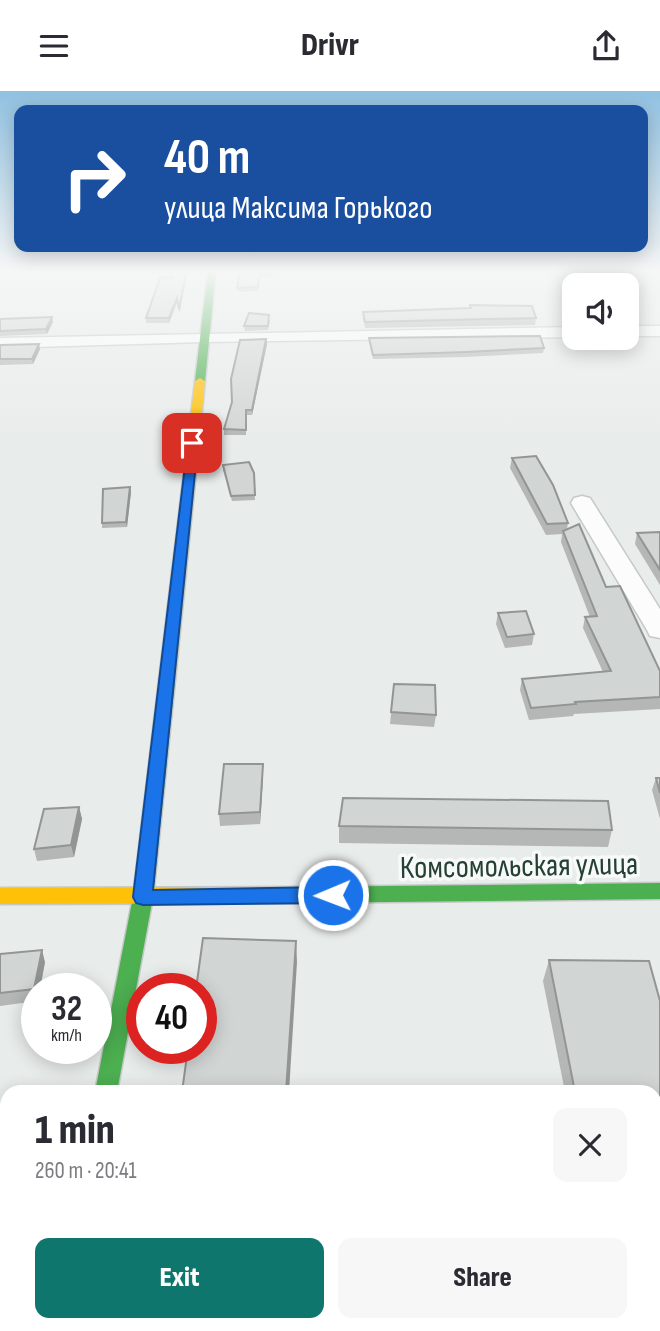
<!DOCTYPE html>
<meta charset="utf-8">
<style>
body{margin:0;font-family:"Sofia Sans Condensed",sans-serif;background:#f7f7f7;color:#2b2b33;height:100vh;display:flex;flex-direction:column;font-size:26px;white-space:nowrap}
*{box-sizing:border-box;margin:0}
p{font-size:23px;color:#7c7c81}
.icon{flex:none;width:38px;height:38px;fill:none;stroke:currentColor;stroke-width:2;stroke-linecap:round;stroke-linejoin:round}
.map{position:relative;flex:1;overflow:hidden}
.side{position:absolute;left:0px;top:994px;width:662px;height:247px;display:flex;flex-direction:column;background:#fff;border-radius:21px 21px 0 0;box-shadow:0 4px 18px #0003}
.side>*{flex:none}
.guide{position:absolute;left:14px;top:14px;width:634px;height:147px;border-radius:14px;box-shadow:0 4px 18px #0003;background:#1a4fa0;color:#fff;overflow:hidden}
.buttons{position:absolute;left:562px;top:182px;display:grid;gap:14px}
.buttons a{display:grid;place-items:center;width:77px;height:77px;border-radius:14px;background:#fff;box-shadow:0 4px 18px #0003;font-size:35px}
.speed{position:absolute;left:21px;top:882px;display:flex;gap:14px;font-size:35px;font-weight:700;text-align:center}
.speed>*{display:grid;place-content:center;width:91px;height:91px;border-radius:50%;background:#fff;box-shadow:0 4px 18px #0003;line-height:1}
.speed small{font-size:18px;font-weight:400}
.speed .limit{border:10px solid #d22;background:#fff;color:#111}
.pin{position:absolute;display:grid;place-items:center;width:60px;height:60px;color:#fff;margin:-30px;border-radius:14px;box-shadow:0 4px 10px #0006}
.me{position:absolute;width:77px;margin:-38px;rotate:269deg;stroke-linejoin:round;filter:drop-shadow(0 0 5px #0008)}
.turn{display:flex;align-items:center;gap:24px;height:147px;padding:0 35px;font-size:32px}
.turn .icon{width:91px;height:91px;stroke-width:2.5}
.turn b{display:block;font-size:49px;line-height:60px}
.round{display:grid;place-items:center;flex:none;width:74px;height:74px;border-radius:14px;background:#f7f7f7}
.overview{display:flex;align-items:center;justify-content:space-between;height:119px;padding:0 35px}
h1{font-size:42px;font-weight:800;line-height:52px}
.primary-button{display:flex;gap:14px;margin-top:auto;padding:14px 35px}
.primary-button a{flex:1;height:80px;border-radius:14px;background:#0f766e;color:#fff;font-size:28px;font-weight:800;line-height:80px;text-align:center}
.primary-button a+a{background:#f7f7f7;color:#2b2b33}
header{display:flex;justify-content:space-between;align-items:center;height:91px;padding:0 35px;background:#fff;font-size:32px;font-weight:800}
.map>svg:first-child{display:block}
</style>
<header><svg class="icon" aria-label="menu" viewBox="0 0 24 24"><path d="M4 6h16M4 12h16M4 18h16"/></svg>Drivr<svg class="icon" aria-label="share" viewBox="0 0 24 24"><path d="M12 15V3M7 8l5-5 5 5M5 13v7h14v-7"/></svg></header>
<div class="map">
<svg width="660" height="1240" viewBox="0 0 660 1240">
<rect width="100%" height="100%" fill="#e8ecea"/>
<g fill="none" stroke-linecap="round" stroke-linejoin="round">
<g stroke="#c5c9c7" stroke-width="3">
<g id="street">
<rect x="626" y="235" width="34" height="10"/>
<path d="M574,236v10l-370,5 -204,6v-10z"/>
<path d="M582,405l8,2 70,111v29l-10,-2 -3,-6 -76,-127 3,-5z"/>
<path d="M38,1234h50v6h-52z"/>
</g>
</g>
<g stroke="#c4c9c7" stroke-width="3">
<g id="fast">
<path d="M208,179h8l-11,111 -5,3 -5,-3z"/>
<path d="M167,584l8,5 -22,217 -36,195h-22l38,-195 26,-217z"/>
<path d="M660,792v16l-366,4 -7,-3 -3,-5 3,-5 7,-3z"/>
</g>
</g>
<g stroke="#c4c9c7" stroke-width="3">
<g id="slow">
<path d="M200,287l5,3 -30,299 -8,5 -8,-5 36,-299z"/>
<path d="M294,796l7,3 3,5 -3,5 -7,3 -294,1v-16z"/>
</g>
</g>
<use href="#street" fill="#fcfcfc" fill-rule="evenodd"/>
<use href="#fast" fill="#4caf50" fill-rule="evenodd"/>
<use href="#slow" fill="#ffc107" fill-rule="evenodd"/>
</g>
<g fill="#b4b7b5">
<path d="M188,179l-9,43 -2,-11 -8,21h-23v-5l26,-41z"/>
<path d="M240,179l33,3v4l-13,1 -2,13 -20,1z"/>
<path d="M470,214l66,13 -1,7 -170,3 -2,-9v-7l106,-4z"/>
<path d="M0,228l53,3 -6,12 -47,2z"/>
<path d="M270,229l-2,10 -23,1 -1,-5z"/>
<path d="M369,247l175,10 -1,5 -78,4 -92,2 -4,-17z"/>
<path d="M266,248l1,5 -15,71h-6v20h-22v-6z"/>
<path d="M0,254l40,4 -7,15 -33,1z"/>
<path d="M512,367l56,65 -1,6 39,58 54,84v38l-86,5 -1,2 -44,4 -9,-30 2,-11 81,-7 -20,-44 2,-11h5l-29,-75 1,-8 -16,1 -36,-67z"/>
<path d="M223,374l31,8 1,27 -23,1 -9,-31z"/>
<path d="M131,401l-4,35 -25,1v-5z"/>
<path d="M660,441v53l-25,-41 2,-11z"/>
<path d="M498,522l36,21 -2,11 -27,3 -9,-24z"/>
<path d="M394,593l42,31 -2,12 -44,-3z"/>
<path d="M263,673v12l-3,48 -40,2 -1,-12z"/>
<path d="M656,687h4v41l-8,-29z"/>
<path d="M79,716l3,12 -8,38 -37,4 -3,-12z"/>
<path d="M339,735l273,4 -4,17 -269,-4z"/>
<path d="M0,863l45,8 -5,27h-3v12l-37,5z"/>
<path d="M549,869l100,1 11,40v330h-49l-1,-6h44v-233h-89l-22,-111z"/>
<path d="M151,1234h122v6h-120z"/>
</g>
<g fill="#929594">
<path d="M187,179h1l-9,43v-4z"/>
<path d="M177,207v4l-8,21v-5z"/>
<path d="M52,226l1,5 -6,12 -1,-5z"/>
<path d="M266,248l1,5 -15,71v-5z"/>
<path d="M39,253l1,5 -7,15 -1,-5z"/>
<path d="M130,396l1,5 -4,35 -1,-5z"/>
<path d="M263,673v12l-3,48v-12z"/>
<path d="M79,716l3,12 -8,38 -3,-12z"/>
<path d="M296,850l1,21 -8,130h-3z"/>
<path d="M42,859l3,12 -5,27h-3v9l-3,-9z"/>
<path d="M270,1234h3v6h-2z"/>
</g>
<g fill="#d1d5d3" stroke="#929594" stroke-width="2">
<path d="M170,179h17l-8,39 -2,-11 -8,20h-23l14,-40 12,-1z"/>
<path d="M240,179h32l1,3 -13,1 -2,13 -21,1z"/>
<path d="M470,214l62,1 4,12 -171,4 -2,-10 108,-4z"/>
<path d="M249,222l20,2 -1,11h-24z"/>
<path d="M52,226l-6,12 -46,2v-12z"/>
<path d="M540,245l4,12 -78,4 -93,3 -4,-17z"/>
<path d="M266,248l-14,71h-6v20l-22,-1 8,-27 -1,-23 9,-39z"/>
<path d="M39,253l-7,15h-32v-14z"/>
<path d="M536,365l17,29 15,38 -21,1 -35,-66z"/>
<path d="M249,371l5,11 1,22 -24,1 -8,-31z"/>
<path d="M130,396l-4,35 -24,1 1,-34z"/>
<path d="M579,433l27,63 14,-1 40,85v26l-85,5 1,2 -45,4 -9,-29 89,-8 -26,-54 12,-1 -34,-85z"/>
<path d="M660,441v38l-23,-37z"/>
<path d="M526,520l8,23 -27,3 -9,-24z"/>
<path d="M394,593l41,1 1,30 -45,-3z"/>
<path d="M224,673h39l-3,48 -41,2z"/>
<path d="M656,687h4v15z"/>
<path d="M343,707l265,3 4,29 -273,-4z"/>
<path d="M79,716l-8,38 -37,4 10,-40z"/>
<path d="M203,847l93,3 -10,151h-104l6,-44h13v-59h-5z"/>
<path d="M42,859l-8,39 -34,4v-39z"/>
<path d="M549,869l100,1 11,40v330h-37l-1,-6h32v-233h-79z"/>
<path d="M240,1234h30v1z"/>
</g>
<linearGradient id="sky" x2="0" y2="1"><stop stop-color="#90c1e1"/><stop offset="0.51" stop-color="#f5f6f6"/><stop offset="1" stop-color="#f5f6f6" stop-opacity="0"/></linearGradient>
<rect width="660" height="352" fill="url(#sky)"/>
<path fill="#1a73e8" stroke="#114b97" stroke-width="2" d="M188,350l10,2 -45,447 180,-3 7,3 3,5 -3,5 -7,3 -190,2 -7,-2 -3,-6z"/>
<g text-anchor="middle" stroke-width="7" stroke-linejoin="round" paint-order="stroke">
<g font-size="32" fill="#264036" stroke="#f7faf8">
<text transform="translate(519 774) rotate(-1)" y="11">Комсомольская улица</text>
</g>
</g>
</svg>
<div class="buttons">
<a><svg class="icon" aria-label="sound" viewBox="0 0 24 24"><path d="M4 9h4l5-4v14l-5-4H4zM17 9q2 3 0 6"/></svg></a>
</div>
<div class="speed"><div>32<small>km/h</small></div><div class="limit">40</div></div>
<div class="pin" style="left:192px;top:352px;background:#d93025"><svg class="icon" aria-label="arrive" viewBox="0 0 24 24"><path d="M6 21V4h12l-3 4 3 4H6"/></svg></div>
<svg class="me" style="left:333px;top:804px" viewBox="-20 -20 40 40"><circle r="17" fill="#1a73e8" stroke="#fff" stroke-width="3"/><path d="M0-11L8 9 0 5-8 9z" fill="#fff"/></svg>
<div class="guide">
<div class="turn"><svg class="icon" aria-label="right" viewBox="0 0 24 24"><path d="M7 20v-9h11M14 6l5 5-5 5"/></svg><div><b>40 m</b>улица Максима Горького</div></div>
</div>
<section class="side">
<div class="overview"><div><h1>1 min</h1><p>260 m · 20:41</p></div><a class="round"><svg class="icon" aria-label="close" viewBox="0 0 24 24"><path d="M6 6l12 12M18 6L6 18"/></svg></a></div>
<div class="primary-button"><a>Exit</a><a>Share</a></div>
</section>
</div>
